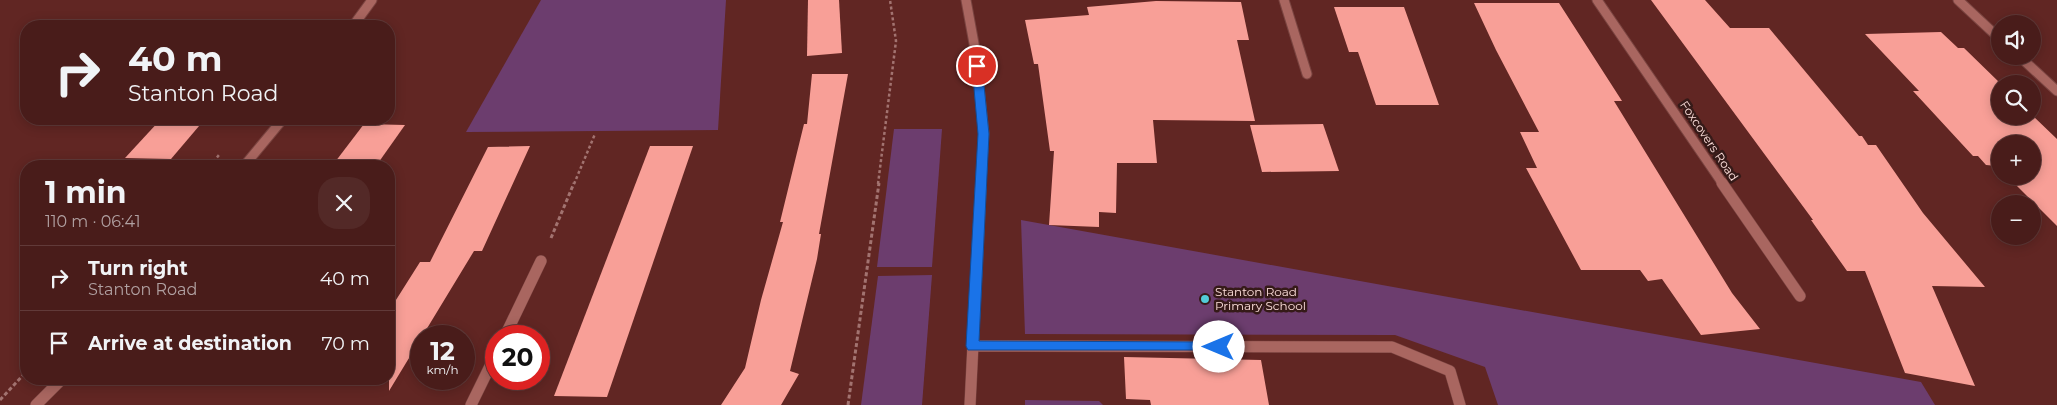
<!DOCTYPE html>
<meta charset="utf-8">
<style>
body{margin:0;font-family:Montserrat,sans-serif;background:#532927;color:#f1f3f6;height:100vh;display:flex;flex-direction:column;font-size:19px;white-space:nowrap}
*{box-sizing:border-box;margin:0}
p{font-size:16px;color:#b1a1a2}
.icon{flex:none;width:28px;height:28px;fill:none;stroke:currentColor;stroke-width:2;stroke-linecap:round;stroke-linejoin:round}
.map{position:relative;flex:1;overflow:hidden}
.drawer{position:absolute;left:20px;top:160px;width:375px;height:225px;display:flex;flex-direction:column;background:#491c1a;border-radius:20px;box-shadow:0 2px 12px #0003,0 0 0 1px #613a39}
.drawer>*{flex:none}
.top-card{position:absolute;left:20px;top:20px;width:375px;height:105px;border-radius:20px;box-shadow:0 2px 12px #0003,0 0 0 1px #613a39;background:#491c1a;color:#f1f3f6;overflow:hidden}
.buttons{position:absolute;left:1991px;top:15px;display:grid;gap:10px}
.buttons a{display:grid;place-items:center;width:50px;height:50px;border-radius:50%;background:#491c1a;box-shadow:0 2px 12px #0003,0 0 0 1px #613a39;font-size:25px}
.speed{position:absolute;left:410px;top:325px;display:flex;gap:10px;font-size:25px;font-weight:700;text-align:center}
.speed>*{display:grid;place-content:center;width:65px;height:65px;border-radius:50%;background:#491c1a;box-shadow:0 2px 12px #0003,0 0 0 1px #613a39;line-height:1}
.speed small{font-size:12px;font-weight:400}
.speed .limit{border:8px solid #d22;background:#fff;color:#111}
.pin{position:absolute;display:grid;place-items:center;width:42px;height:42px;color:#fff;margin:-21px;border:2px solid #fff;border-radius:50%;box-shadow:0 1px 5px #0007}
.me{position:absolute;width:55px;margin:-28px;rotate:270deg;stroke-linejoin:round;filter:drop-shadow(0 0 4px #0008)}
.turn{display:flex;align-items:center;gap:18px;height:105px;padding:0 25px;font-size:22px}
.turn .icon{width:65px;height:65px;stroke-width:2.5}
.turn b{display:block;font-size:35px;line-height:42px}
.round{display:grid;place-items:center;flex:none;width:52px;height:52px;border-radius:20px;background:#532927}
.summary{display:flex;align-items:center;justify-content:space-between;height:85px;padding:0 25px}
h1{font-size:30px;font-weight:700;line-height:38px}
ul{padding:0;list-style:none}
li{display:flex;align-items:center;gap:15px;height:65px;padding:0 25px;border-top:1px solid #613a39}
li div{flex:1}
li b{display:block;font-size:19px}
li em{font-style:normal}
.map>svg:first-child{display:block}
</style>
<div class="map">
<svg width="2057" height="405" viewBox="0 0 2057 405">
<rect width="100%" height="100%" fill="#612623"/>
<g fill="#6c3d6e">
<path d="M541,0h185l-8,130 -252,2z"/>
<path d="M894,129h48l-10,138h-55z"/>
<path d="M1021,220l900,162 14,23h-437l-13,-38 -90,-32 -370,-1z"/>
<path d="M932,275l-10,130h-61l17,-129z"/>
<path d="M1025,400l74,1 4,4h-78z"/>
</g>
<g fill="#f89f97">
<path d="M808,0h31l3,53 -35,3z"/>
<path d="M1651,0h54l25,28h39l90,108h3l6,9h8l47,68 62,74 -53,-1 43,100 -70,-13 -40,-102h-18l-36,-51h2z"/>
<path d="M1156,1l85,1 8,38h-12l18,81 -102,-1 4,43h-40l-1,50 -17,-1v15l-50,-2 5,-74h-4l-12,-87h-4l-9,-44 64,-5 -2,-8z"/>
<path d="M1474,3h85l63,98h-8l118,192 28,36 -59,6 -39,-56 -14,2 -8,-11h-59l-55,-102h11l-17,-36h19l-43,-82z"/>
<path d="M1334,7h70l35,98h-63l-18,-53h-9z"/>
<path d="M1941,32l17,16h6l37,36 -1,32 32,-1 25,24v87l-50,-50h25v-32h-32v25l-3,-3 -11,-1 -8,-9h-5l-60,-65h6l-54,-57z"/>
<path d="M812,74h36l-29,160h2l-4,25 -27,112 9,3 -18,31h-60l24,-37 16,-68 22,-78h-3l24,-98h3z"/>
<path d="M161,119h44l-34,40 -46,-1z"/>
<path d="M364,124l41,1 -29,41h-44z"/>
<path d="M1323,124l16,47 -77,1 -12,-47z"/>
<path d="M530,146l-48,105h-8l-85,140v-80l31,-49h10l58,-115z"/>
<path d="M650,146h43l-86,251 -53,-1z"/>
<path d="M1124,357l137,3 8,45h-118l-1,-5 -24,-1z"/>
</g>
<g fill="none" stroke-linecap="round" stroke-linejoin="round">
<g stroke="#7a4440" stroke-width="12">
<path id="service" d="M973,346l419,1 58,24 10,34"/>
</g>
<g stroke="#7a4440" stroke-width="11">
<g id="minor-far1">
<path d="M1284,0l23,74"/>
<path d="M1597,0l126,184"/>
<path d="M1958,0l42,39"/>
<path d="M353,26l19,-26"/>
<path d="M2019,56l38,35"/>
<path d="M244,166l39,-47"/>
</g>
</g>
<g stroke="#7a4440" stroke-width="12">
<g id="minor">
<path d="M1722,183l78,113"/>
<path d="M505,336l36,-75"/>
<path d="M36,405l26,-26"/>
<path d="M471,405l25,-51"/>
</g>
</g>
<g stroke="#7a4440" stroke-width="11">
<path id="tertiary-far1" d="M966,0l9,49 9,84 -3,51"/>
</g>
<g stroke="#7a4440" stroke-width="12">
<path id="tertiary" d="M970,405l11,-222"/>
</g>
<g stroke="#a27370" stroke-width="2.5" stroke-dasharray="3 2.5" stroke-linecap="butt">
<path d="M210,166l9,-11"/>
<path d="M574,184l21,-50"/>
<path d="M878,184l18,-143 -6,-41"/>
</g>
<g stroke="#a27370" stroke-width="3" stroke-dasharray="4 2.5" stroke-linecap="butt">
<path d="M551,238l23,-55"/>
<path d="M0,400l26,-28"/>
<path d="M848,405l31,-222"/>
</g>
<use href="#service" stroke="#a96660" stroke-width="11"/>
<use href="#minor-far1" stroke="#a96660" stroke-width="9"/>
<use href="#minor" stroke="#a96660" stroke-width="11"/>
<use href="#tertiary-far1" stroke="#a96660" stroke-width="9"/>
<use href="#tertiary" stroke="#a96660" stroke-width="11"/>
</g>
<path fill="#1a73e8" stroke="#114b97" d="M977,63l5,3 7,68 -10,207 240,1 4,1 2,4 -2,3h-255l-2,-4 12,-212 -6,-68z"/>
<circle fill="#52cbd8" stroke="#351a18" stroke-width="2" cx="1205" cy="299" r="5"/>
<g text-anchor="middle" stroke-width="5" stroke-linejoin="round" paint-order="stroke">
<g font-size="12" fill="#fddfdb" stroke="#351a18">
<text transform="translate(1709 141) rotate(56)" y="4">Foxcovers Road</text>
</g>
<g font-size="12" fill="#fddfdb" stroke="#351a18" text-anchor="start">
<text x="1215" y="296">Stanton Road<tspan x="1215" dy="14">Primary School</tspan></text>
</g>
</g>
</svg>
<div class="buttons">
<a><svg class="icon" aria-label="sound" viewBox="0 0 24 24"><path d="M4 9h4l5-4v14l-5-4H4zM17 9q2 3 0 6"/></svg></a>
<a><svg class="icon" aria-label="search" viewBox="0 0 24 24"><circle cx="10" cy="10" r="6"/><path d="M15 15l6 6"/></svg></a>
<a>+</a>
<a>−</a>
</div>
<div class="speed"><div>12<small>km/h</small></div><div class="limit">20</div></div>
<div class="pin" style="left:977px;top:66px;background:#d93025"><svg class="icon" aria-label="arrive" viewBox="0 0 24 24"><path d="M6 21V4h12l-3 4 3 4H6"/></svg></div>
<svg class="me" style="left:1219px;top:347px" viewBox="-20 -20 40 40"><circle r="19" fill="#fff"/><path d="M0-13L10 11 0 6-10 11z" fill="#1a73e8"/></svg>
<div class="top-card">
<div class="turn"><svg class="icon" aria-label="right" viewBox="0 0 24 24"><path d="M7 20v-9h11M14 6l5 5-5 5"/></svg><div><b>40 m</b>Stanton Road</div></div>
</div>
<section class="drawer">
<div class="summary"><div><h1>1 min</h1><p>110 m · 06:41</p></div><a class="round"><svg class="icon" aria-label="close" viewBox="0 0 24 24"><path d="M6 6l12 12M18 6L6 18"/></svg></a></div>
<ul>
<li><svg class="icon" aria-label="right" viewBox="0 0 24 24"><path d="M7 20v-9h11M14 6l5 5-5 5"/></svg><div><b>Turn right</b><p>Stanton Road</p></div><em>40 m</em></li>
<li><svg class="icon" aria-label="arrive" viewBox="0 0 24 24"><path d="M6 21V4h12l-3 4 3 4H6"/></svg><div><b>Arrive at destination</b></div><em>70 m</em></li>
</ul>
</section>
</div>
